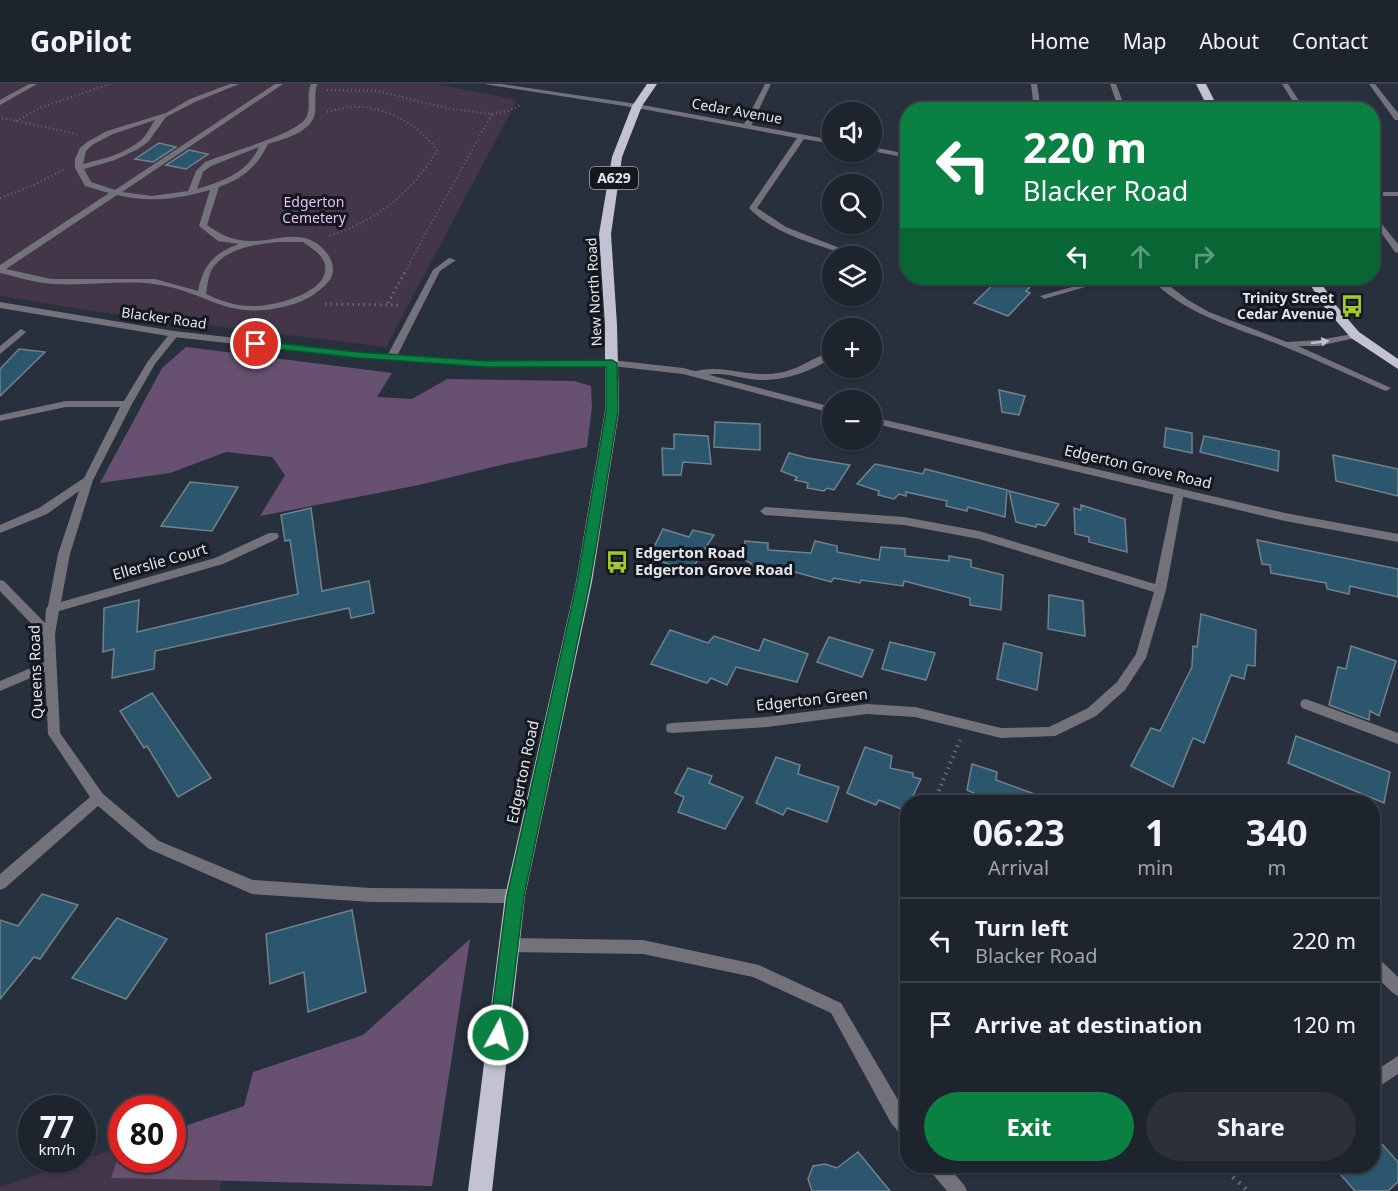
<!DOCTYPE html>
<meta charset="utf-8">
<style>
body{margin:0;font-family:"Noto Sans",sans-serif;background:#2b303a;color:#f1f3f6;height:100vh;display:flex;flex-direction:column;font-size:22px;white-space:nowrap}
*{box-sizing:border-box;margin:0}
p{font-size:20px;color:#a1a4aa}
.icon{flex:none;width:33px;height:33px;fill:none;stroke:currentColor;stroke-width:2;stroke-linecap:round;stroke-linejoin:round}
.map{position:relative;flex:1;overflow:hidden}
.drawer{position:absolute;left:900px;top:711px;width:480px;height:378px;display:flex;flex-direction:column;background:#1e242e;border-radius:24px;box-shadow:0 2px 4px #0004,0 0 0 2px #3c414a}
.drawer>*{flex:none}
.hud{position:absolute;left:900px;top:18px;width:480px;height:183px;border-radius:24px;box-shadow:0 2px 4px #0004,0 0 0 2px #3c414a;background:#0b8043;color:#fff;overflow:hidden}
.controls{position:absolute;left:822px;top:18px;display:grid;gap:12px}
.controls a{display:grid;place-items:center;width:60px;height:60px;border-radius:50%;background:#1e242e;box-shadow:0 2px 4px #0004,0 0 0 2px #3c414a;font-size:30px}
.speed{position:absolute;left:18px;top:1011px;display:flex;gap:12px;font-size:30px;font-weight:700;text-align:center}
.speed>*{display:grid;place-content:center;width:78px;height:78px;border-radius:50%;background:#1e242e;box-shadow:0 2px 4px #0004,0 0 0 2px #3c414a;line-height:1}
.speed small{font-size:15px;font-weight:400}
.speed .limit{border:9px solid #d22;background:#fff;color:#111}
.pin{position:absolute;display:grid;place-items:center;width:51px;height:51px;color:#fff;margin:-26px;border:3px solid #fff;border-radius:50%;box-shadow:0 2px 6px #0007}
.me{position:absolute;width:66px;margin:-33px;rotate:7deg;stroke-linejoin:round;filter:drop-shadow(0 0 4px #0008)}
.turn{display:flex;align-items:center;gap:21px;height:126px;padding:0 24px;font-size:27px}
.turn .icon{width:78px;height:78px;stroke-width:2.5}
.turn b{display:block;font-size:42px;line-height:51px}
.lanes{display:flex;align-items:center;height:57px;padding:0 24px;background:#0003;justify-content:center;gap:30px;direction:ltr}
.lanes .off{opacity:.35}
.eta{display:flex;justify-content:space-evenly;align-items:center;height:102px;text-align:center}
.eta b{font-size:36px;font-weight:700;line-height:42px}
.action{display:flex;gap:12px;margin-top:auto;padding:12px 24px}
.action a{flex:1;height:69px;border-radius:36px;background:#0b8043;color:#fff;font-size:24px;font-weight:700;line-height:69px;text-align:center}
.action a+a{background:#2b303a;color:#f1f3f6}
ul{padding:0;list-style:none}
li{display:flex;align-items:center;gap:18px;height:84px;padding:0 24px;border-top:2px solid #3c414a}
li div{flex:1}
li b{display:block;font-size:22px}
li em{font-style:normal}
header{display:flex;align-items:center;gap:36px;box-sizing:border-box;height:84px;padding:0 30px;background:#1e242e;border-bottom:2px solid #3c414a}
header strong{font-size:28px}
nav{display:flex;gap:33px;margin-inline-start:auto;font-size:21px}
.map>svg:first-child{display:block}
</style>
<header>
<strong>GoPilot</strong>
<nav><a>Home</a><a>Map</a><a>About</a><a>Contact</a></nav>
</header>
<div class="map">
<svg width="1398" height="1107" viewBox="0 0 1398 1107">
<rect width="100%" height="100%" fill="#28303d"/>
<g fill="#443649">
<path d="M0,0h436l81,16 -131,247 -294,-36 -92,-15z"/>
<path d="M121,1063l-10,31 110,3 -1,10h-220v-4z"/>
</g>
<g fill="#685071">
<path d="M186,263l206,26 -15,24 35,2 35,-20 127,2 17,5 1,21 -5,40 -86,18 -82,20 -159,31 25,-41 -13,-18 -46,-5 -56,21 -70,10 62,-115z"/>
<path d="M470,855l-38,247 -321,-8 10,-30 1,12h50l1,-30 71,-24 9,-34 110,-37z"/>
</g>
<g fill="#2c566d" stroke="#70828c" stroke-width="1.5">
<path d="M159,59l17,4 -23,15 -18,-3z"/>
<path d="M189,66l19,4 -22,15 -20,-4z"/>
<path d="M1000,194h14l19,6 -7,7 4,2 -22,23 -34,-13z"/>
<path d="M19,265l26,3 -45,44v-27z"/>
<path d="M999,306l26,6 -6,19 -17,-3z"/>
<path d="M715,338l45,2v26l-46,-3z"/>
<path d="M1166,344l26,5v20l-28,-6z"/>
<path d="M674,350l34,2 3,28 -28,-2 -2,13h-18l-1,-27 12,1z"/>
<path d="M1204,352l75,15 -1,20 -78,-19z"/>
<path d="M789,369l19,5 42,7 -16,25 -7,-2 -3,3 -17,-3 1,-5 -13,-3 2,-3 -16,-6z"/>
<path d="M1333,371l65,14v27l-62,-15z"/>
<path d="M875,380l48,10 2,-5 82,21 -2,27 -37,-10 -1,4 -21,-5 1,-5 -41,-9v4l-7,-2 -5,5 -16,-4 1,-4 -22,-7z"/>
<path d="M190,398l48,5 -26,44 -51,-5z"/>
<path d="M1009,407l50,13 -14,22 -8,-2 -1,3 -20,-5z"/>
<path d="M1081,421l44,14 2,33 -38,-10v-5l-14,-3 -1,-26 7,2z"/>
<path d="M311,424l11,83 47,-10 5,32 -23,5 -2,-10 -194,43 -1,18 -42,9 2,-29 -11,3 1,-44 35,-8 -2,32 161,-38 -8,-54 -5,1 -4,-26z"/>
<path d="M663,445l26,8 4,-7 21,5 -24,37 -41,-15z"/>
<path d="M1257,456l141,29v28l-48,-11 -1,8 -22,-5 -1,-6 -55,-10 -1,-8 -8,-1z"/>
<path d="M745,457l23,2v7l43,3 4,-12 22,5v6l42,8 2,-13 24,2v7l44,5v-5l22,4v7l32,8 -2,35 -31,-5v-7l-66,-17 -1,5 -42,-6 -1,3 -26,-5 -3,4 -40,-11 -1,6 -42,-8 3,-6 -9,-4z"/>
<path d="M1049,511l34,6 2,35 -37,-7z"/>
<path d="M1201,530l55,16 -1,36 -8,-1 -3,14 -13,-4 -27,68 -11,-5 -20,49 -42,-21 20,-38 9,3 32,-64 1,-21 4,1z"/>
<path d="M670,546l38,13 6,-7 45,15 5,-12 44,15 -11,28 -61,-15 -9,18 -16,-7 -4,5 -56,-19z"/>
<path d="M829,553l44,13 -11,27 -45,-15z"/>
<path d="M890,558l45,11 -9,27 -44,-11z"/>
<path d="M1004,559l38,10 -5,37 -40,-11z"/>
<path d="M1351,562l45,15 -17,55 -9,-5 -1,9 -40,-15 9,-38 8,2z"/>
<path d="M152,609l59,85 -33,19 -31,-51 -3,2 -24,-37z"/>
<path d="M1296,652l94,36 -6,31 -96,-40z"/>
<path d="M865,663l27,9 -2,12 23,5v4l8,2 -11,23h-2l-2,9 -27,-11 -3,5 -29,-12z"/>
<path d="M776,673l24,8 -2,9 41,13 -12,35 -40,-14 -4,7 -27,-12z"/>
<path d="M972,680l25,8 -1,8 55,20 -1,2h-77l1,-9 -7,-3z"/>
<path d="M688,684l24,8 -3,7 34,14 -18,32 -47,-17 6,-15 -9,-4z"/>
<path d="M42,810l36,11 -38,54 -6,-2 -34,42v-79l18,6z"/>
<path d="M352,826l14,82 -58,20 -4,-40 -34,12 -4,-50z"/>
<path d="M117,834l50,21 -41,60 -54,-21z"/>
<path d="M1372,1049l26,29v20l-10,9h-33l-22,-25h39z"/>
<path d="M858,1068l32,39h-78l-4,-12 5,-13 12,-2 12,4z"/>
</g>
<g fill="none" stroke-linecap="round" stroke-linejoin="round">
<g stroke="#646b76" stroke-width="2" stroke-dasharray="1 3" stroke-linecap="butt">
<path d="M327,6l51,1 68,17 46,6 -88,159"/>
<path d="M327,28c11,-3 22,-6 33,-5 29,1 62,20 77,44 -26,42 -61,71 -109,85"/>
<path d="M492,30l17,-3 13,-7"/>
<path d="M2,34l75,16"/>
<path d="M16,37l26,-14 68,-23"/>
<path d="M0,114l32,-12 33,-17"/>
</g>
<g stroke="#646b76" stroke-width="3" stroke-dasharray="1.5 4" stroke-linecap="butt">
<path d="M388,219l17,-31"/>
<path d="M325,220l77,1"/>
</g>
<path stroke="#646b76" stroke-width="4" stroke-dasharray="1.5 4.5" stroke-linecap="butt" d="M934,718l26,-62"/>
<path stroke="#646b76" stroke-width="4.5" stroke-dasharray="2 6" stroke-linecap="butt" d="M1221,1082l27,25"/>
<g fill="#73727a" fill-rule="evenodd">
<path d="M29,0h8l-37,21v-5z"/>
<path d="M230,0h9l-44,18 -29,15 -18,25 -10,7 -23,11 -31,9 7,13 24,8 160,-106h8l-161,108 30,4 36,-5 8,-20 9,-9c20,-9 95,-28 102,-46 4,-10 -1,-21 4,-32h6c-3,10 -1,19 -2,29 -3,19 -31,26 -47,31 -11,23 -26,35 -49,43l-12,38c14,10 25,15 42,16 28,1 55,-16 77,11 7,8 10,20 3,29 -11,13 -26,21 -42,25 -62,16 -79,-15 -133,-22 -33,-4 -67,2 -100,0 -19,-1 -36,-7 -54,-11v-8l109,-72 -24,-7 -10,-18v-9l5,-11 7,-6 20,-11 59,-18 24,-14zM155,36c-5,7 -8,15 -14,20 -16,14 -38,19 -58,24l3,-13 6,-6 21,-11zM259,63c-12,26 -36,34 -62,42l6,-17 8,-6zM210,106l-11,36 19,15 21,3c-25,9 -36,21 -41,47l-43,-12h-104l-45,-10 111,-74c33,8 61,4 93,-5zM279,158h24c8,6 20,12 22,23 5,28 -51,41 -70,41 -17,1 -34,-5 -49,-12 1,-7 2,-16 5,-23 13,-23 45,-27 68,-29z"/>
<path d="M765,0h6l-20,42 -7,2 -1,-2z"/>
<path d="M1110,0h6l10,26h-7z"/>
<path d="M1282,0h6l17,26h-7z"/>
<path d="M1372,128l26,32v9l-3,-1 -23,-32z"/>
<path d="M449,174l7,2 -16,11 -44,87 -5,3 -3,-1 -2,-2 47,-88z"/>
<path d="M1104,194h12l-72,21 -4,-3z"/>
<path d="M832,267v7c-24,15 -52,25 -81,21 -11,-1 -22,-5 -33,-5 -9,-1 -20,5 -27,0l2,-2c25,-8 47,3 74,2 29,-1 40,-14 65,-23z"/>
<path d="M50,576l4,2 2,3 -2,3 -54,23v-10z"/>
<path d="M509,854l134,2 116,25 82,38 67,114v21l-6,-2 -11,-13 -60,-110 -78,-36 -110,-23 -134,-2 -5,-2 -2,-5 2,-5z"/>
<path d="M1372,871l5,2 21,20v19l-5,-3 -21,-20z"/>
<path d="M929,1082h19l16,19 3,6h-20l-16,-19z"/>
</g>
<g fill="#73727a" fill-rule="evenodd">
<path d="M484,0h17l136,20 195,36v4l-28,-5 -47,69 29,19 56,22 -7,2c-30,-10 -63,-19 -86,-43l48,-70 -160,-30z"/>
<path d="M1031,0h6l4,26h-7z"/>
<path d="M1369,0h6l23,29v7h-3z"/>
<path d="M872,63l36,7v4l-36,-7z"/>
<rect x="1383" y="108" width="15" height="4"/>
<path d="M1150,194h9l29,22 21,12 78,30 32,-2 39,-7v4l-3,1 -36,8h-21l93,42 -5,3 -3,-1c-34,-15 -68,-31 -103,-45 -45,-18 -95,-30 -130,-67z"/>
<path d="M21,245l5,3 -2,2 -24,20v-8z"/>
<path d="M174,247l5,3 -24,30 -23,40 -39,76 -23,74 -9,48 154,-44 54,-25h8l2,3 -2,3 -54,25 -164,47 -4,23 5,99 43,61 56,47 94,39 118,8 144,1 5,2 2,5 -2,5 -5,2 -144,-1 -119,-8 -103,-45 -51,-43 -93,82 -5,2v-16l90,-77 -42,-63 -5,-98 -43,-45v-11l4,1 41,42 1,-14 2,-3 10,-52 21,-63 -32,23 -47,19v-8l39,-17 45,-30 36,-71h-54l-66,14v-6l66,-14h58l24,-40 23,-29z"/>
<path d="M1179,404l5,4 -18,98 -20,68 -21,32 -29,26 -41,20 -54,2 -86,-21 -48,-3 -100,13 -95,6 -5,-1 -1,-4 1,-4 5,-1 95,-6 100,-13 48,3 86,21 48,-1 39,-19 29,-26 19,-28 18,-62 -175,-53 -75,-14 -139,-10 -5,-4 5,-4 139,10 75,14 176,53 19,-92z"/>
<path d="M1306,615l92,34v11l-96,-36 -2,-4 2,-4z"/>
<path d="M1398,972v18l-26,17v-18z"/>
</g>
<g fill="#73727a" fill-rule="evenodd">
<path d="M0,218l174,29 184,21 129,9 125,-1 71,8 149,39v6l-149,-39 -71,-8 -125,1 -129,-9 -184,-21 -174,-29z"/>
<path d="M872,333l413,96 113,21v8l-113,-21 -413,-98z"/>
</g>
<g fill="#c3c2d2" fill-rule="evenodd">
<path d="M647,0h10l-15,22 -20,51 -11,77 6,91 2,86 -27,171 -67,314 -33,295h-24l37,-295 71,-314 29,-171v-86l-6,-91 13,-77 20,-51z"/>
<path d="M1196,0h10l13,26h-10z"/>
<path d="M1306,194h12l16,25 25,29 39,27v10l-47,-31 -26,-30z"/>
</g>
</g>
<defs><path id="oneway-solid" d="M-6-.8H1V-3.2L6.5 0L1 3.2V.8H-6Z" transform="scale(1.5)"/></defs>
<use fill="#c0c3cc" href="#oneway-solid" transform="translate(1320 258) rotate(-7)"/>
<path fill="#0b8043" stroke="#07532c" stroke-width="1.5" d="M256,257l102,11 129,9 125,-1 5,3 1,48 -17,106 -11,65 -66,314 -17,139 -2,6 -7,3 -6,-3 -3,-6 18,-139 70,-314 29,-171v-44h-119l-129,-9 -106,-12 -1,-2z"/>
<defs>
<g id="bus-bare" transform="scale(1.8)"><path d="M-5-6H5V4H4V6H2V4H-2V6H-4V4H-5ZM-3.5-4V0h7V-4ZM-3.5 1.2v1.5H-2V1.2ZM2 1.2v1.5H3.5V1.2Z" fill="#a0ca2c" stroke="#14181e" stroke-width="2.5" paint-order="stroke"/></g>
</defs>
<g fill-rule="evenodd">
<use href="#bus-bare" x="1352" y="222"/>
<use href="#bus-bare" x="617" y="478"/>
</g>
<g text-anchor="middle" stroke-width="6" stroke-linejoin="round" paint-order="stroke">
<g font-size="14" fill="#e1e6ef" stroke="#14181e">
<text transform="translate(737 27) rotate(10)" y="5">Cedar Avenue</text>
<text transform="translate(594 208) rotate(-93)" y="5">New North Road</text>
<text transform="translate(164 234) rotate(8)" y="5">Blacker Road</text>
</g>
<rect fill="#14181e" stroke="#a4a8b0" stroke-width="1.5" x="590" y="83" width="48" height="22" rx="4.5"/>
<g font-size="14" font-weight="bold" fill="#e1e6ef">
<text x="614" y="99">A629</text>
</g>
<g font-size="14" fill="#e9bff8" stroke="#14181e">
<text x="314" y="123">Edgerton<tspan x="314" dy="16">Cemetery</tspan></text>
</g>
<g font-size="14" font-weight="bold" fill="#e1e6ef" stroke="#14181e" text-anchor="end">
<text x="1334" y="219">Trinity Street<tspan x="1334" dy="16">Cedar Avenue</tspan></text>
</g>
<g font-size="15" fill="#e1e6ef" stroke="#14181e">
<text transform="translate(1138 383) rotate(13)" y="5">Edgerton Grove Road</text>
<text transform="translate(160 478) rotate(-16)" y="5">Ellerslie Court</text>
<text transform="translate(36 588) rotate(-92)" y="5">Queens Road</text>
<text transform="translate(812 616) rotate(-6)" y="5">Edgerton Green</text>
<text transform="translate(523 688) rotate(-78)" y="5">Edgerton Road</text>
</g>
<g font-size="15" font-weight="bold" fill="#e1e6ef" stroke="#14181e" text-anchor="start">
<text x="635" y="474">Edgerton Road<tspan x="635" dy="17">Edgerton Grove Road</tspan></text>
</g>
</g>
</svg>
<div class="controls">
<a><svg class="icon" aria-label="sound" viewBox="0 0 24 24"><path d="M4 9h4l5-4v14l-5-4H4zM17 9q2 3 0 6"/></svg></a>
<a><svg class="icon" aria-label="search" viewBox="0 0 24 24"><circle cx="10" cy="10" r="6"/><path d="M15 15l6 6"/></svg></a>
<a><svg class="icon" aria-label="layers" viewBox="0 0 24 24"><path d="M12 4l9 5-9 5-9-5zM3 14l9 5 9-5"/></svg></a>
<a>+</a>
<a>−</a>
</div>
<div class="speed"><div>77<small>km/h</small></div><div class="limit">80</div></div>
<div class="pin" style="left:256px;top:260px;background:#d93025"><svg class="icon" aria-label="arrive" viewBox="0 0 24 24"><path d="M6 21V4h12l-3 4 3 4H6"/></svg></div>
<svg class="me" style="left:498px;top:951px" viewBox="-20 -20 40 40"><circle r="17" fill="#0b8043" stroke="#fff" stroke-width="3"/><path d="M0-11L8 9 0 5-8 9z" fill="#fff"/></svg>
<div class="hud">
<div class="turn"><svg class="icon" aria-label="left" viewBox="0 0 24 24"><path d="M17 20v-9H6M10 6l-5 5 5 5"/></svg><div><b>220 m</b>Blacker Road</div></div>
<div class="lanes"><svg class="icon" aria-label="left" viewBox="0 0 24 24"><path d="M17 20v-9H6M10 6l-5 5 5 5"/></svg><svg class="icon off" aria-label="ahead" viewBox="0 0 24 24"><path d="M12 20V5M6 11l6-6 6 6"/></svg><svg class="icon off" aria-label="right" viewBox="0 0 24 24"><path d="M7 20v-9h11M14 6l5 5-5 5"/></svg></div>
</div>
<section class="drawer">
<div class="eta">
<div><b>06:23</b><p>Arrival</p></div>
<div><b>1</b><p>min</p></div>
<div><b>340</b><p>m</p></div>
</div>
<ul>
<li><svg class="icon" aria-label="left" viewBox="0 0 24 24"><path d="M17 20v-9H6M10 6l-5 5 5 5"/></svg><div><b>Turn left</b><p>Blacker Road</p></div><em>220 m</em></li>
<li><svg class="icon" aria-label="arrive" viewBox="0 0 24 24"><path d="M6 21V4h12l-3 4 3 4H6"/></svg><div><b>Arrive at destination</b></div><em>120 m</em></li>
</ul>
<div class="action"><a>Exit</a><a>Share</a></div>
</section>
</div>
